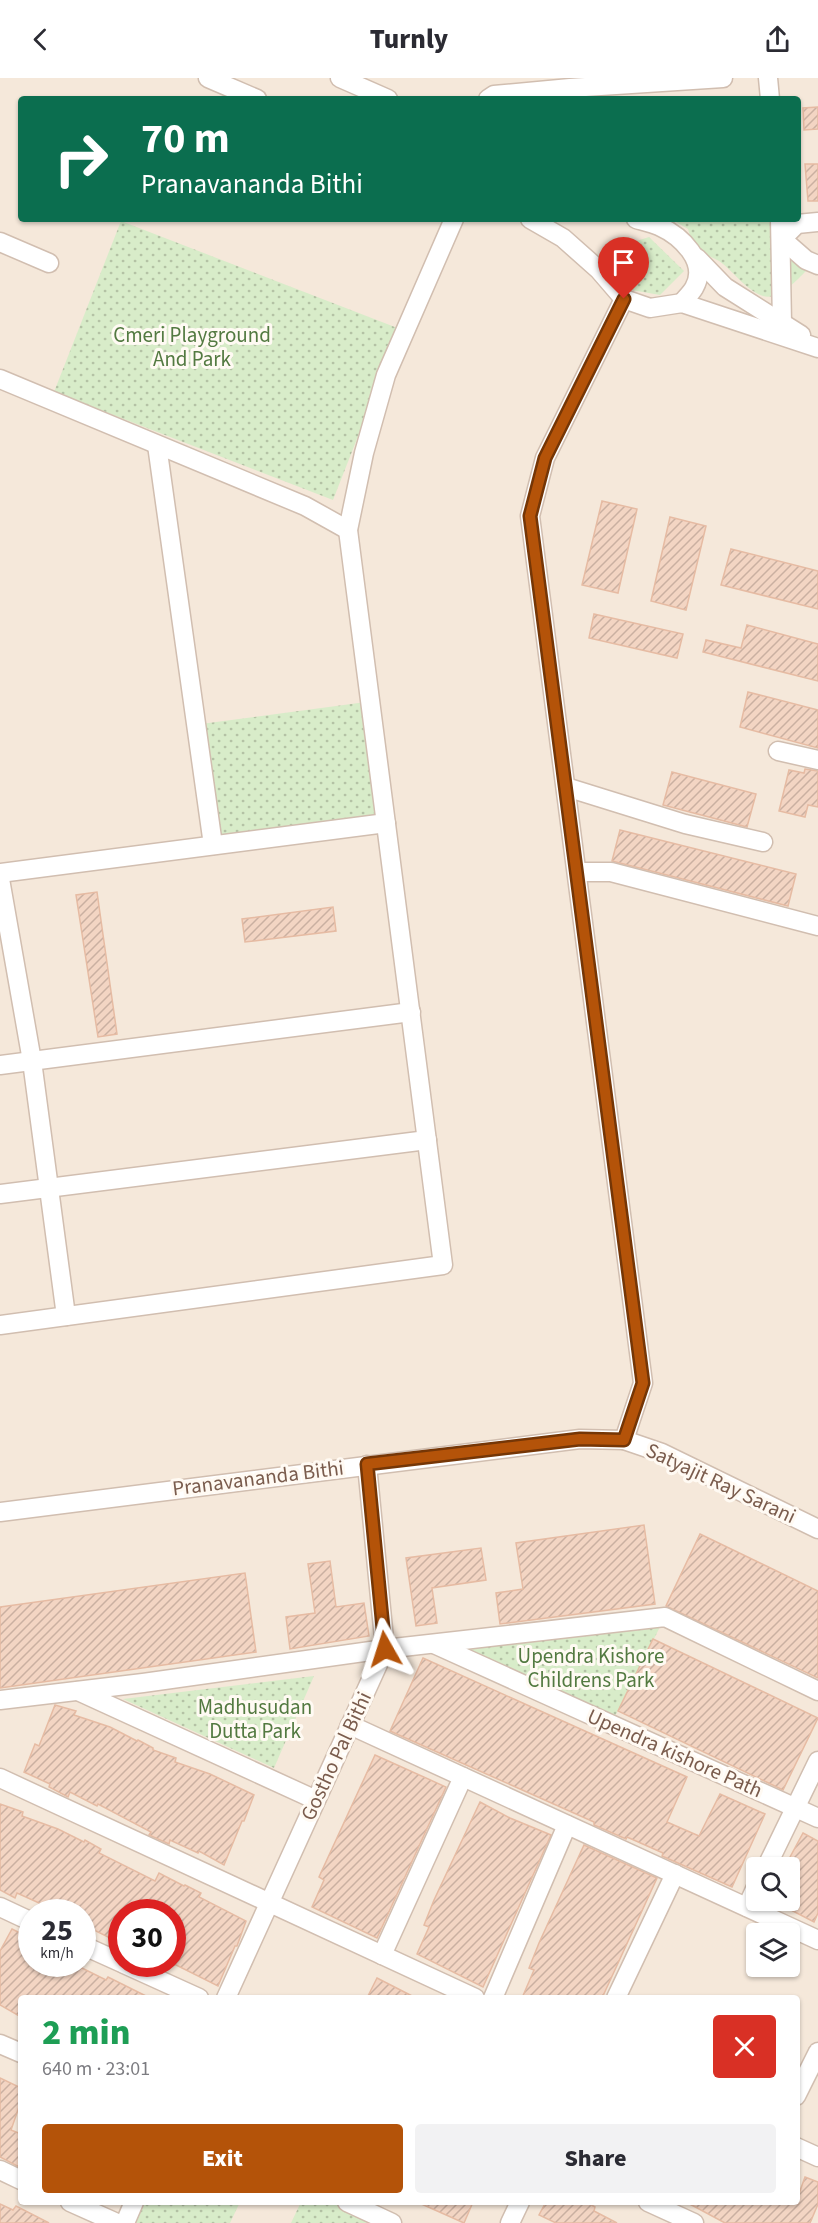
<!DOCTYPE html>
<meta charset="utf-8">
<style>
body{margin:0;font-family:"Source Sans 3",sans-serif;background:#f2f2f3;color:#2b2b33;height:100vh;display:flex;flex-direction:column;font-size:22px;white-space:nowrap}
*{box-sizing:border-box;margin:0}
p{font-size:20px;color:#7c7c81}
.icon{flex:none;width:33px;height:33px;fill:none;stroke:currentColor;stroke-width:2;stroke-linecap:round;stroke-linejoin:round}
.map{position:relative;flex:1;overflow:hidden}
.sheet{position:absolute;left:18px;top:1917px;width:782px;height:210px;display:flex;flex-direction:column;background:#fff;border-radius:6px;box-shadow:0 2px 4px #0004}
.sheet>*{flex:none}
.hud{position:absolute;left:18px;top:18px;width:783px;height:126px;border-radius:6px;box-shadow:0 2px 4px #0004;background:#0b6e4f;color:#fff;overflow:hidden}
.buttons{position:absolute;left:746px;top:1779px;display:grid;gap:12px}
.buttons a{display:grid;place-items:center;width:54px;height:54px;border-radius:6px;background:#fff;box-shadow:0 2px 4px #0004;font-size:30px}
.speed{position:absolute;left:18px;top:1821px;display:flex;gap:12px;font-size:30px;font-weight:700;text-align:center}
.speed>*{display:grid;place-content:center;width:78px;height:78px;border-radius:50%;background:#fff;box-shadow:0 2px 4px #0004;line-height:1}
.speed small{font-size:15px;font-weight:400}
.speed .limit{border:9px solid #d22;background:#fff;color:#111}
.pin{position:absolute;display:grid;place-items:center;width:51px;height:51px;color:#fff;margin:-62px -26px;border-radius:50% 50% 50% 0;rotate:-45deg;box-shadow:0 0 6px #0007}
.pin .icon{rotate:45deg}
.me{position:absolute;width:66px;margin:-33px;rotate:354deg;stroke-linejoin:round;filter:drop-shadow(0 0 4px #0008)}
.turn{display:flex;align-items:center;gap:21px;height:126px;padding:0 24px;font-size:27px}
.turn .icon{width:78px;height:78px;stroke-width:2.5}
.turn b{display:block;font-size:42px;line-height:51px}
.round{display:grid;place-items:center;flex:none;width:63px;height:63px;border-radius:6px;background:#f2f2f3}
.headline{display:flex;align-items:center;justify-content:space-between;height:102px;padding:0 24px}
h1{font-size:36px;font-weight:800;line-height:45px;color:#1e9e55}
.cta{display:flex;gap:12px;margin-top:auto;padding:12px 24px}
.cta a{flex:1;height:69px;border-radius:6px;background:#b45309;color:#fff;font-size:24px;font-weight:800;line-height:69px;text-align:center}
.cta a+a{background:#f2f2f3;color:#2b2b33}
header{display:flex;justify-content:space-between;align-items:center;height:78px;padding:0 24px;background:#fff;font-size:27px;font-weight:800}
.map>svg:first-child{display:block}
</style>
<header><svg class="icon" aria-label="back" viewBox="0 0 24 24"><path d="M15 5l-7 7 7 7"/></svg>Turnly<svg class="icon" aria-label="share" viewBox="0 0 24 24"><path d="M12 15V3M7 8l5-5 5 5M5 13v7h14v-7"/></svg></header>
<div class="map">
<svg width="818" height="2145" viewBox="0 0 818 2145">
<defs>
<pattern id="park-dots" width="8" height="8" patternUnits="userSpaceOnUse" patternTransform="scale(1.5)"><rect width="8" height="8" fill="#d8ecc9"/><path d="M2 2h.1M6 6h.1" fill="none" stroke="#b4c2a5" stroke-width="1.8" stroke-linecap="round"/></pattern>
<pattern id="building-hatch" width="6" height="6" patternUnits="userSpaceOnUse" patternTransform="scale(1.5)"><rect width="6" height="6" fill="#f3d5c3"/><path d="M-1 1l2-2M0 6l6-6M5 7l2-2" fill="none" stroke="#cab0a1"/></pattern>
</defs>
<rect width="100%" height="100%" fill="#fdf6ec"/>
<path fill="#f5e8da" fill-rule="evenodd" d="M0,0h818v2145h-818zM21,21h777v120h-777zM756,1790h33v32h-33zM32,1834h50v52h-50zM122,1834h50v52h-50zM756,1856h33v32h-33zM21,1920h775v204h-775z"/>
<g fill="url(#park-dots)">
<path d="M671,141h108l24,37 3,15c-9,9 -28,30 -43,25 -14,-4 -29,-23 -40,-32 -7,-6 -17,-8 -24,-15 -6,-7 -9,-12 -11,-20z"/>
<path d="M121,143l279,108 -67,171 -279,-108z"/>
<path d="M649,159l35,34 -24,24 -34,-6 1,-45z"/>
<path d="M366,624l20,121 -173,22 -12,-121z"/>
<path d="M665,1539l-54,107 -160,-78z"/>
<path d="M314,1598l-40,92 -151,-69z"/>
<path d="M135,2124h105l-10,21h-105z"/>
<path d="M301,2124h41l47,21h-98z"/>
</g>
<g fill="url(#building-hatch)" stroke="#e6bba3" stroke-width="1.5">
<path d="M818,29v22l-14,1 -1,-22z"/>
<path d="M805,86h13v37h-10z"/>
<path d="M602,423l35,8 -19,84 -36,-8z"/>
<path d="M670,439l36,9 -20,84 -35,-9z"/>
<path d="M731,471l87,22v38l-97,-24z"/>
<path d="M594,536l89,20 -6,24 -88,-20z"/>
<path d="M747,547l71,19v37l-115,-29 3,-12 35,8z"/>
<path d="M748,614l70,18v38l-78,-21z"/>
<path d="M805,691l13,2v36l-10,-2 -3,12 -26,-6 10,-41 15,3z"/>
<path d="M672,694l84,22 -9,33 -84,-22z"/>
<path d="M620,752l176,44 -8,32 -176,-45z"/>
<path d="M97,814l20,142 -19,3 -22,-142z"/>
<path d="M333,829l3,24 -91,11 -3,-23z"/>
<path d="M644,1447l11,79 -155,20 -4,-31 27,-4 -7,-46z"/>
<path d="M700,1456l118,57v87l-152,-72z"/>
<path d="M481,1470l5,32 -54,8 5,35 -21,3 -10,-68z"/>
<path d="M330,1483l6,46 28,-4 5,33 -79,13 -4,-32 29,-4 -7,-49z"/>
<path d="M245,1495l11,79 -256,36v-81z"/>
<path d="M653,1561l165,79 -35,72 -165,-79z"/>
<path d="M423,1580l264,119 -20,45 32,14 21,-42 45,20 -33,73 -70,-31 1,-3 -36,-16 -1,2 -32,-14v-3l-204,-91z"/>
<path d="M55,1627l21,6 -2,4 36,12 27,14 1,-1 15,8v2l23,8 -1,4 35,12 44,21 -10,26h-2l-18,44 -25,-14 -1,2 -28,-13 -1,4 -20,-9 2,-3 -53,-28 -1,2 -27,-14 -2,5 -19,-10 1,-3 -26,-12 11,-28 4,2z"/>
<path d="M375,1677l71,32 -69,151 -65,-31 12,-27 -5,-3z"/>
<path d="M480,1724l30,16 41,17 -68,152 -66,-33 12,-27 -5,-2 10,-25z"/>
<path d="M0,1726l23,8 -1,4 36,13 26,13 1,-2 16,9 -2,4 56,28 4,-8 25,13 1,-1 16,8 -2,4 47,24 -9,25h-2l-17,40 -46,-23v-51h-50v21l-4,9 -36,-18v-12h-23l-42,-19 -2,5 -15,-8z"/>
<path d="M803,1755l15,8v72l-4,9 -25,-13v-50z"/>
<path d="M584,1767l73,33 -55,120h-80l12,-28 -5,-2 10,-25z"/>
<path d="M12,1851l20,10v25h42l32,16 2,-3 42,21h-129v19l-21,-12v-54z"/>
<path d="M377,1900l39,20h-49z"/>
<path d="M0,2000l21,10v13l-10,29 10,4v34l-21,-11z"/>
<path d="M805,2099l13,5v22l-8,19h-85l-39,-21h110z"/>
<path d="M417,2124h56l-9,21z"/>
<path d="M546,2124h40l9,5 -1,4 23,12h-61l-17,-8z"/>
<path d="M0,2126l13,6 3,-4 33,17h-49z"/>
</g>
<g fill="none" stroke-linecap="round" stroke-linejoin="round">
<g stroke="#d1beb0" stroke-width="21">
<g id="minor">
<path d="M208,0l49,21"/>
<path d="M340,0l48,21"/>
<path d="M768,0l2,21"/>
<path d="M488,21l6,-4 76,-7 153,-10"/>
<path d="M530,141l33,19 36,32 25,29 26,9 32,-5 136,45"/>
<path d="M636,141c7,2 16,4 23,7 22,10 50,36 35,62 -3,5 -8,10 -12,15"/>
<path d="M780,141l2,104"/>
<path d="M782,161l24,21 12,5"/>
<path d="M782,161l15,-15 21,-2"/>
<path d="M0,164l49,21"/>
<path d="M697,180l28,29 76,48"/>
<path d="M624,221l-79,159 -15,58 113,867 -19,57"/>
<path d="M0,301l305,127 43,24"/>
<path d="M157,367l56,400"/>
<path d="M778,673l40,9"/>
<path d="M566,709l119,37 78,18"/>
<path d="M577,794h34l207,54"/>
<path d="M0,795l386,-50"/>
<path d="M0,801l32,182 34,255"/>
<path d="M0,987l411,-53"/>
<path d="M0,1116l427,-54"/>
<path d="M0,1247l443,-60 -95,-735 16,-77 22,-78 68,-156"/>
<path d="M0,1434l580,-73 44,1 38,13 156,76"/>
<path d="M434,1566l384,174"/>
<path d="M78,1613l238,109"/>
<path d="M0,1622l143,-17 242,-34 280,-32 153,74"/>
<path d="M350,1647l468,215"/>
<path d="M0,1700l475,220"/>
<path d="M766,1790l52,-107"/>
<path d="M0,1829l32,15"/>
<path d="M747,1829l9,-20"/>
<path d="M82,1867l40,18"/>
<path d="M382,1877l81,-178"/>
<path d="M124,1886l75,34"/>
<path d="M226,1920l159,-349 -18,-184"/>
<path d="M493,1920l74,-173"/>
<path d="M616,1920l59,-124"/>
<path d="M0,1966l21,9"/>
<path d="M796,2018l22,-44"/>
<path d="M796,2069l22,10"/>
<path d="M0,2092l21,10"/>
<path d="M70,2124l47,21"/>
<path d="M347,2124l45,21"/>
<path d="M648,2124l46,21"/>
<path d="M125,2145l9,-21"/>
<path d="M510,2145l10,-21"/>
</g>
</g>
<use href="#minor" stroke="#fff" stroke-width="18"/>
</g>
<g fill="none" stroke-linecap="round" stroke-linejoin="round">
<g stroke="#753606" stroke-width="15">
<path id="route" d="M385,1571l-18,-185 213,-25 44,1 19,-57 -113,-867 15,-58 79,-159"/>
</g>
<use href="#route" stroke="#b45309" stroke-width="10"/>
</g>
<g text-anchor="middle" stroke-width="6" stroke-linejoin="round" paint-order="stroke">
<g font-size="21" fill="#537a41" stroke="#fffaf3">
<text x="192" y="264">Cmeri Playground<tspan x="192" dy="24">And Park</tspan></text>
<text x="591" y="1585">Upendra Kishore<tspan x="591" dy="24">Childrens Park</tspan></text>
<text x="255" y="1636">Madhusudan<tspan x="255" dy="24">Dutta Park</tspan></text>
</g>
<g font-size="21" fill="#7a5c4d" stroke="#fffaf3">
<text transform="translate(258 1400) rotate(-7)" y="7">Pranavananda Bithi</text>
<text transform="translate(721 1405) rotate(25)" y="7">Satyajit Ray Sarani</text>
<text transform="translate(675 1675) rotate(24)" y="7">Upendra kishore Path</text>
<text transform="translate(336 1678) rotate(-65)" y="7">Gostho Pal Bithi</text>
</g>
</g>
</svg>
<div class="buttons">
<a><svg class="icon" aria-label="search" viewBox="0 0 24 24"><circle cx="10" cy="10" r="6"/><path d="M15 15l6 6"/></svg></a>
<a><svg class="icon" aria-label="layers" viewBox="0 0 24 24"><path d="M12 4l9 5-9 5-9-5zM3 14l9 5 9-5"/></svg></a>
</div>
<div class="speed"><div>25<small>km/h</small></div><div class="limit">30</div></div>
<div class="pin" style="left:624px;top:221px;background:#d93025"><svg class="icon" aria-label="arrive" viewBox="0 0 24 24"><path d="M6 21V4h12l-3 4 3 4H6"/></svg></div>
<svg class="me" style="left:385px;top:1571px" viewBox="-20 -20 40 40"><path d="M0-17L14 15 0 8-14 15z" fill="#b45309" stroke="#fff" stroke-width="4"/></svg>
<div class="hud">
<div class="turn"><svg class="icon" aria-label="right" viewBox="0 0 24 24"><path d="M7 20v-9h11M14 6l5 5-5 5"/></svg><div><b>70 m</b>Pranavananda Bithi</div></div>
</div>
<section class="sheet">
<div class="headline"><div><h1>2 min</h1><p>640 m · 23:01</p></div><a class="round" style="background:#d93025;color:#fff"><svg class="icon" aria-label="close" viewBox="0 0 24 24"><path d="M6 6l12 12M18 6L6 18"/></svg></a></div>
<div class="cta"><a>Exit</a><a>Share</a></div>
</section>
</div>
